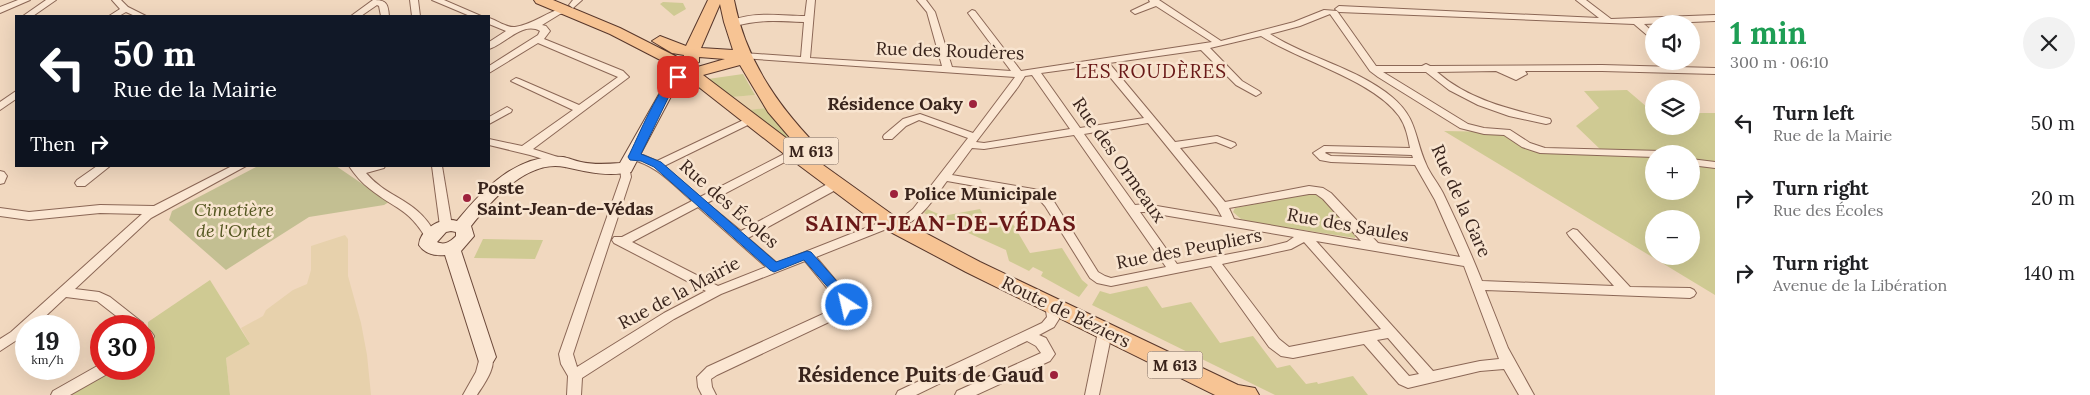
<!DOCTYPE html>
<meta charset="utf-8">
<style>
body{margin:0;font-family:Lora,serif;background:#f2f2f2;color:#202124;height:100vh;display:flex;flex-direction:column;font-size:19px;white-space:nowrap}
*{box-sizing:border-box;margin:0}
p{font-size:16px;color:#757577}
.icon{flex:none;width:28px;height:28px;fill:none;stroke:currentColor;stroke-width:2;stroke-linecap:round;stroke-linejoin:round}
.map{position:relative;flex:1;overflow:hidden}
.panel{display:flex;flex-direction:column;background:#fff;width:375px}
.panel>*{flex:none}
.hud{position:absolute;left:15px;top:15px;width:475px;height:152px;border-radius:0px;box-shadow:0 5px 20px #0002;background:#111827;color:#fff;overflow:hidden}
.controls{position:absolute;left:1645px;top:15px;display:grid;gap:10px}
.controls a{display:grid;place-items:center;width:55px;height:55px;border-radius:50%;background:#fff;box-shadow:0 5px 20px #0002;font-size:25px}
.speed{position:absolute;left:15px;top:315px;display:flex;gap:10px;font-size:25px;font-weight:700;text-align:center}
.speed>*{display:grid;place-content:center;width:65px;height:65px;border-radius:50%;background:#fff;box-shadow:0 5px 20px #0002;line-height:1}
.speed small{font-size:12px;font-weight:400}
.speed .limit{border:8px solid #d22;background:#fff;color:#111}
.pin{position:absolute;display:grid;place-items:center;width:42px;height:42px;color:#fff;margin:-21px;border-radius:10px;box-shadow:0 2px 8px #0006}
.me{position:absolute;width:55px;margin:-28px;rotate:325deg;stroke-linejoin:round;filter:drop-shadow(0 0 4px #0008)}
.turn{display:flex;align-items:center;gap:18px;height:105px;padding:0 15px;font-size:22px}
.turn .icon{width:65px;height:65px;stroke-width:2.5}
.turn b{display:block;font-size:35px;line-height:42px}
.then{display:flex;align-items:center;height:48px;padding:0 15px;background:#0003;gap:10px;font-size:19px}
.round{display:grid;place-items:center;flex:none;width:52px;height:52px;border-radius:26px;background:#f2f2f2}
.headline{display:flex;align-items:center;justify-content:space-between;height:85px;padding:0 15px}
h1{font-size:30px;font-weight:700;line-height:38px;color:#1e9e55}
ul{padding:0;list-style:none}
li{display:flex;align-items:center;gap:15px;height:75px;padding:0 15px}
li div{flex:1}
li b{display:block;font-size:19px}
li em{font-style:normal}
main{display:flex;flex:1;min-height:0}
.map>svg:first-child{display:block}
</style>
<main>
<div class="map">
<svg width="1715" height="395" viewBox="0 0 1715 395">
<rect width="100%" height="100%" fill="#f1d8bf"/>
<g fill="#e7d1ac">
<path d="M755,95l12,13 -19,2 -16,-13z"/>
<path d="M345,235l3,4v37l13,47 6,32 4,40h-141l-4,-37 24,-14 -9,-16 22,-12 3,-6 27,-20 14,-6 4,-14v-24z"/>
</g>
<g fill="#cfca93" fill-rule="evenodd">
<path d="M663,2l20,1 3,6 -12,7 -14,-12z"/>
<path d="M743,74l12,21 -23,2 -24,-18z"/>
<path d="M1627,90l27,23v13h37v-13h24v182l-271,-164 55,1 34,18 19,4h33l17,-3 -26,-25 23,-18 -15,-17zM1654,154h37v37h-37zM1654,219h37v37h-37z"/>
<path d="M767,108l23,27 -5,3 -37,-28z"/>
<path d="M1311,193l12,5 33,36 -1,4 -104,-16 -10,-3 -8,-7 2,-4z"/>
<path d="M927,209l16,7 37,-7 8,15 22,-5 20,34 32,-5 20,32 6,5 -9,12 -38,-21 2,-4 -10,-5 -4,4 -20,-10 -3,-11 -82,-37z"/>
<path d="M483,239l60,1 -8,19 -61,-1z"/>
<path d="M210,280l40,64 -24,14 4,37h-167l45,-26h36v-21c10,-11 3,-14 4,-26z"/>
<path d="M1147,286l15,22 29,-6 29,41 33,-7 24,32 13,-3 16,19 11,-2 1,2 35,-8 15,19h-93l-183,-90 8,-14 10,3z"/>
</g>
<path fill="#c3bf92" d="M258,166h78l53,36 -5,3 -75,12 -83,53 -57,-50 3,-9z"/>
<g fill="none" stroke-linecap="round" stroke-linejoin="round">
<g stroke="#8b6756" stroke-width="2">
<g id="street">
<path d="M18,0h12l-30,13v-6z"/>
<path d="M46,0h10l-23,16h-10z"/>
<path d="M112,0h9l7,7 18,9h-11l-9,-4 -7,4h-10l11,-7z"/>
<path d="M373,0c13,0 15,3 16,16h-8l-2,-10 -2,-1 -16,11h-10z"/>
<path d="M410,0h8l2,16h-8z"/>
<path d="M432,0h12l37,16h-11z"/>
<path d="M573,0h9l-9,8 -4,-3z"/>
<path d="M807,0h8l-5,58 132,8 -15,-54 -10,-12h9l9,12 17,55 59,4 -43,-58 4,-3 3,1 46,60 191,-29 -56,-36 -21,8 -4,-3 19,-9 -1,-2h10l62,41 73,-19 30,-12 13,1 39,55h46l4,-2 4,2 172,-1 113,3v6l-113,-3h-77l2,3 -11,6 -20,-9 -59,1c32,28 72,37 113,47l1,2 -1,2 -4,1 -37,-8 -31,-11 -29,-15 -23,-18h-43l85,52 16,4 26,2 20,13 15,5 117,3 5,3h-13v3l-114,-4 -18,-6 -18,-12 -20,-1 -24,-6 -82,-51 -8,-6 -40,-57 -30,12 -30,8c38,24 87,34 122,63 26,22 22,40 34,67 4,10 12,19 17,29 14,29 27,58 39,88l132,5 -45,-50 -2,-3 6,-4 4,1 53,57 60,1 4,2 2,3 -2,3 -4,2 -205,-8 23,58 26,47h-15l-15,-26 -24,2 -72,17 -9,-4 -35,-40 -71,14 -12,-2 -12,-9 -58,-81 -100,20 -14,-3 -7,-5 -45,-72 -8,-9 -90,-16c-9,12 -31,47 -47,43l-2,-3 15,-12 55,-71 -49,-18 -13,6 -14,13h-8l-1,-2 1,-2 19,-16 17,-5 53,19 42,-56 -274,-19 -2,-2 5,-3 57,4 3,-35c-27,-1 -46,-3 -72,5l-4,-3c15,-14 57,-8 77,-8zM1261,36c39,25 112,44 138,80 7,10 9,21 11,32l-86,-2 -11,7 7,7 11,2 84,3 20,35 25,57 -82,-14 -47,-50 -8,-5 -14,-2 -84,16 -45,-54 36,-6 15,6 5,-3 -1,-2 -18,-7 -42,6 -66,-79 92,-13 35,35 20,11 5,-3 -2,-2 -17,-10 -32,-33zM1100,65l44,53 -64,10 -39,-55zM1032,75l38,54 -86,14 -8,-1 42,-55 7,-11zM1148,123l69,85 5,9 -77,-13 -10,1 -51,-71zM1074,135l92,132 -55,11 -6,-2 -7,-4 -45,-72 -8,-9 -93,-16 20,-27 12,1zM1326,152l86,3 1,3 -82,-2 -6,-3zM1309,194h7l7,5 38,42 -127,-22 -5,-11zM1140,212h5l149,25 -7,5 -20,5 -90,17zM1316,241l148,25 35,93 -19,2 -47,10zM1304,242l77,87 -92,18 -10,-8 -57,-75 69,-15zM1388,338l31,36 -10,2 -32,-36z"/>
<path d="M1576,0h10l25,19 104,-4v6l-71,3 10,9v8l-20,-17 -295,-12 -4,-3 4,-3 260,12z"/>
<path d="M566,7l4,3 -1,2 -9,2 -18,11 4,1 4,5 -6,8 79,32 6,6 -96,72 34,11 1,2 -1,2 -4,1 -33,-10 -41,-10v-6l33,7 51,-36 -62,-29 5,-3 3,1 60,26 39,-28 -80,-34 -49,30v-7l49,-31 2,-4c-17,-10 -35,13 -51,18v-7l17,-11 -17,-7v-6c7,2 18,10 26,9 19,-3 33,-16 51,-20z"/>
<path d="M16,91v8l-16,11v-8z"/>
<path d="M507,107l5,3 -1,2 -22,12v-7z"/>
<path d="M752,116l5,3 -1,2 -92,45 36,31 90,-46h8l1,2 -1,2 -91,48 34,28 92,-50h8l2,3 -2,3 -93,51 29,25 109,-43h8l2,3 -2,3 -78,31 32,38 5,10 -7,9 -129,61 -6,4 1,8 4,8h-14l-4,-8 -1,-10 10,-10 129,-59 4,-4 -35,-43 -84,33 -47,25 -92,59 -1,17h-14l1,-19 -7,-12 -2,-10 62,-177 -1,-9 1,-2h8l2,11 -58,177 4,13 87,-54 42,-22 -92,-48 -2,-3 2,-3h8l70,-36c-21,-18 -34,-35 -62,-42l-1,-2 1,-2h13l14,6zM698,207l68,60 -48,19 -86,-44z"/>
<path d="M1691,159l24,3v6l-24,-3z"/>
<path d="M97,166h13l-25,20h-8l-2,-3 2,-3z"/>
<path d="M232,166h14l-95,52 -76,71 24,3 11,5 33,26 1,3v1c5,2 7,4 10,9l-5,12 -5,1v-23h-15l-32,-25 -31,-4 -31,29h-9v8l-26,17v-12l11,-7 131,-118 -42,-1 -71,7 -29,-4v-8l29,4 71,-7 54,1z"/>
<path d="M349,166h36l-1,2 -18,5c23,27 51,25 70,62l-2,3h-8c-18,-30 -31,-29 -56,-49 -8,-6 -15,-14 -21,-23z"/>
<path d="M432,166h10l10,60 -6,4 -6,-4z"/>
<path d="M0,171l4,1 3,4 -3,7 -4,1z"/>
<path d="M1051,300l4,2 4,9v8l-5,8 -15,8 7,3 9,16 -5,7 -74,34h-21l2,-4 84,-38 -5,-7 -9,-5 -111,54h-20l2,-4 144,-68 5,-6 -2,-12 2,-3z"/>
<path d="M1105,327l5,1 2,4 -13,63h-14l13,-63 2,-4z"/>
<path d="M486,352l5,1c7,13 -7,31 -14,42h-14l13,-23 5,-19z"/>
<path d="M99,365h2v4h10l-2,4 -39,22h-19l2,-4z"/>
</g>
</g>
<g stroke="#6c493a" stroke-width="2">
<path id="secondary" d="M692,69l7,4c-5,6 -16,7 -23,14l-45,85c-23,5 -44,0 -66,-5 -38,-8 -73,33 -94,59l3,10 -13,15 35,106 -3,5 -7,3 -7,-3 -34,-107c-10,1 -20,-1 -26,-10 1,-16 23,-29 38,-24 26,-32 61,-68 106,-64 6,1 12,4 18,5 13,3 26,2 39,1l46,-81 9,-9zM451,231l5,1v4c-5,5 -11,10 -19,6l9,-10z"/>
</g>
<g stroke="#58372b" stroke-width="2">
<path id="primary" d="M534,0h19l67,28 63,32 1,-5 -12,-2 -20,-12 8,-5 26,10 22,-46h26c12,63 48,112 93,156l3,4 -7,5 74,53 83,44 258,123 17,3 4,7h-44l-249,-123 -83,-44 -95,-71 -116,-91 -62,-32 -74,-31zM720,4l4,18 9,28 -32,-2zM699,57l26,2 -31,9 -2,-2 7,-4zM740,65l28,47 30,35 -95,-72z"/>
</g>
<use href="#street" fill="#fbe7d3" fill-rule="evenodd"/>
<use href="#secondary" fill="#fbe7d3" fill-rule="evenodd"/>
<use href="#primary" fill="#f7c494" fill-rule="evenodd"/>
</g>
<path fill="#1a73e8" stroke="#114b97" d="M678,74l5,3 -11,13 -31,64 20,8 115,100 31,-11 4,1 38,43 4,10 -1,3h-10l-3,-8 -35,-40 -30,12 -4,-2 -116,-103 -13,-6 -11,-1 -2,-3c9,-17 33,-78 50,-83z"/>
<g fill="#9e223c" stroke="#f8e4cf" stroke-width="2">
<circle cx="973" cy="104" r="5"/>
<circle cx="894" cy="194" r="5"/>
<circle cx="467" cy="198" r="5"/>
<circle cx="1054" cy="375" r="5"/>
</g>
<g text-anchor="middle" stroke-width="5" stroke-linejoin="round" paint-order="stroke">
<g fill="#f8e4cf" stroke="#725e52" stroke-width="1">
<rect x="783.5" y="137.5" width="55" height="27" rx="4"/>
<rect x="1147.5" y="351.5" width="55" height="27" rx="4"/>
</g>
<g font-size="16" font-weight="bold" fill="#39241c">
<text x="811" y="157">M 613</text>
<text x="1175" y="371">M 613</text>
</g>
<g font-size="18" fill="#39241c" stroke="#f8e4cf">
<text transform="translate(950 51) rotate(2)" y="6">Rue des Roudères</text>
<text transform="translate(1119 160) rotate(55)" y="6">Rue des Ormeaux</text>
<text transform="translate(1461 201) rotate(66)" y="6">Rue de la Gare</text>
<text transform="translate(729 204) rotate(41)" y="6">Rue des Écoles</text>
<text transform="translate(1348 225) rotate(10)" y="6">Rue des Saules</text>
<text transform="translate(1189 249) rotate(-11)" y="6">Rue des Peupliers</text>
<text transform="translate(679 293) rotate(-28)" y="6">Rue de la Mairie</text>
<text transform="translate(1066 312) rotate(26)" y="6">Route de Béziers</text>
</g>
<g font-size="18" font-weight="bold" fill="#39241c" stroke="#f8e4cf" text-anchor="start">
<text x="963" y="110" text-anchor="end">Résidence Oaky</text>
<text x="477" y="194">Poste<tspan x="477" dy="21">Saint-Jean-de-Védas</tspan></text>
<text x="904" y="200">Police Municipale</text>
</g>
<g font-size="18" font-style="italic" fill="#545721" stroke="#f8e4cf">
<text x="234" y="216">Cimetière<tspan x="234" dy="21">de l'Ortet</tspan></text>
</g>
<g font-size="19" letter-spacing="1" fill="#691918" stroke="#f8e4cf">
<text x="1151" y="78">LES ROUDÈRES</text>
</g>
<g font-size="21" font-weight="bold" fill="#39241c" stroke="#f8e4cf" text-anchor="end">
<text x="1044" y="382">Résidence Puits de Gaud</text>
</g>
<g font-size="22" font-weight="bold" letter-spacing="1" fill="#691918" stroke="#f8e4cf">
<text x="941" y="231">SAINT-JEAN-DE-VÉDAS</text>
</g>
</g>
</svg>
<div class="controls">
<a><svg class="icon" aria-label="sound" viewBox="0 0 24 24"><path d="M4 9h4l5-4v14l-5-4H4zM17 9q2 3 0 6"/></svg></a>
<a><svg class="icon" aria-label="layers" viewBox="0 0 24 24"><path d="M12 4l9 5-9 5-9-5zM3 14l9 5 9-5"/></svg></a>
<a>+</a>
<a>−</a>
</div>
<div class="speed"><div>19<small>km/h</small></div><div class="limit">30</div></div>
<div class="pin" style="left:678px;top:77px;background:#d93025"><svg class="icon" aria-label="arrive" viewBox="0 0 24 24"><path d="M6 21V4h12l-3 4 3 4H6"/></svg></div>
<svg class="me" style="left:847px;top:305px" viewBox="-20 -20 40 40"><circle r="17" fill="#1a73e8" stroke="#fff" stroke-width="3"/><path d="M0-11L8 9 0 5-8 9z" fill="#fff"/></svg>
<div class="hud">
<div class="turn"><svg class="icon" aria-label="left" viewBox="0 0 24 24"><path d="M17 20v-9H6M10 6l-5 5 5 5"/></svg><div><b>50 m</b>Rue de la Mairie</div></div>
<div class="then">Then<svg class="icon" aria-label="right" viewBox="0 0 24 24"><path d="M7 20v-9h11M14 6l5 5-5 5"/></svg></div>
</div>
</div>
<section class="panel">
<div class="headline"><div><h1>1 min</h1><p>300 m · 06:10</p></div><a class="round"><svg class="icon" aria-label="close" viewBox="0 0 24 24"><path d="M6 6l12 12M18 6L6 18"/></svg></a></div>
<ul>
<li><svg class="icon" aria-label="left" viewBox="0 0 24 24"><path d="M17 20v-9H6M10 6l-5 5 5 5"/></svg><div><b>Turn left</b><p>Rue de la Mairie</p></div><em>50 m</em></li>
<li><svg class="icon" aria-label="right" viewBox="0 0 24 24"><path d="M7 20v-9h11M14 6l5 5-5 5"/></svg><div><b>Turn right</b><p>Rue des Écoles</p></div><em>20 m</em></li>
<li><svg class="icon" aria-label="right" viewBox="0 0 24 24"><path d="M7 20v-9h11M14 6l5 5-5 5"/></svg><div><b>Turn right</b><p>Avenue de la Libération</p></div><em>140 m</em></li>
</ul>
</section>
</main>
